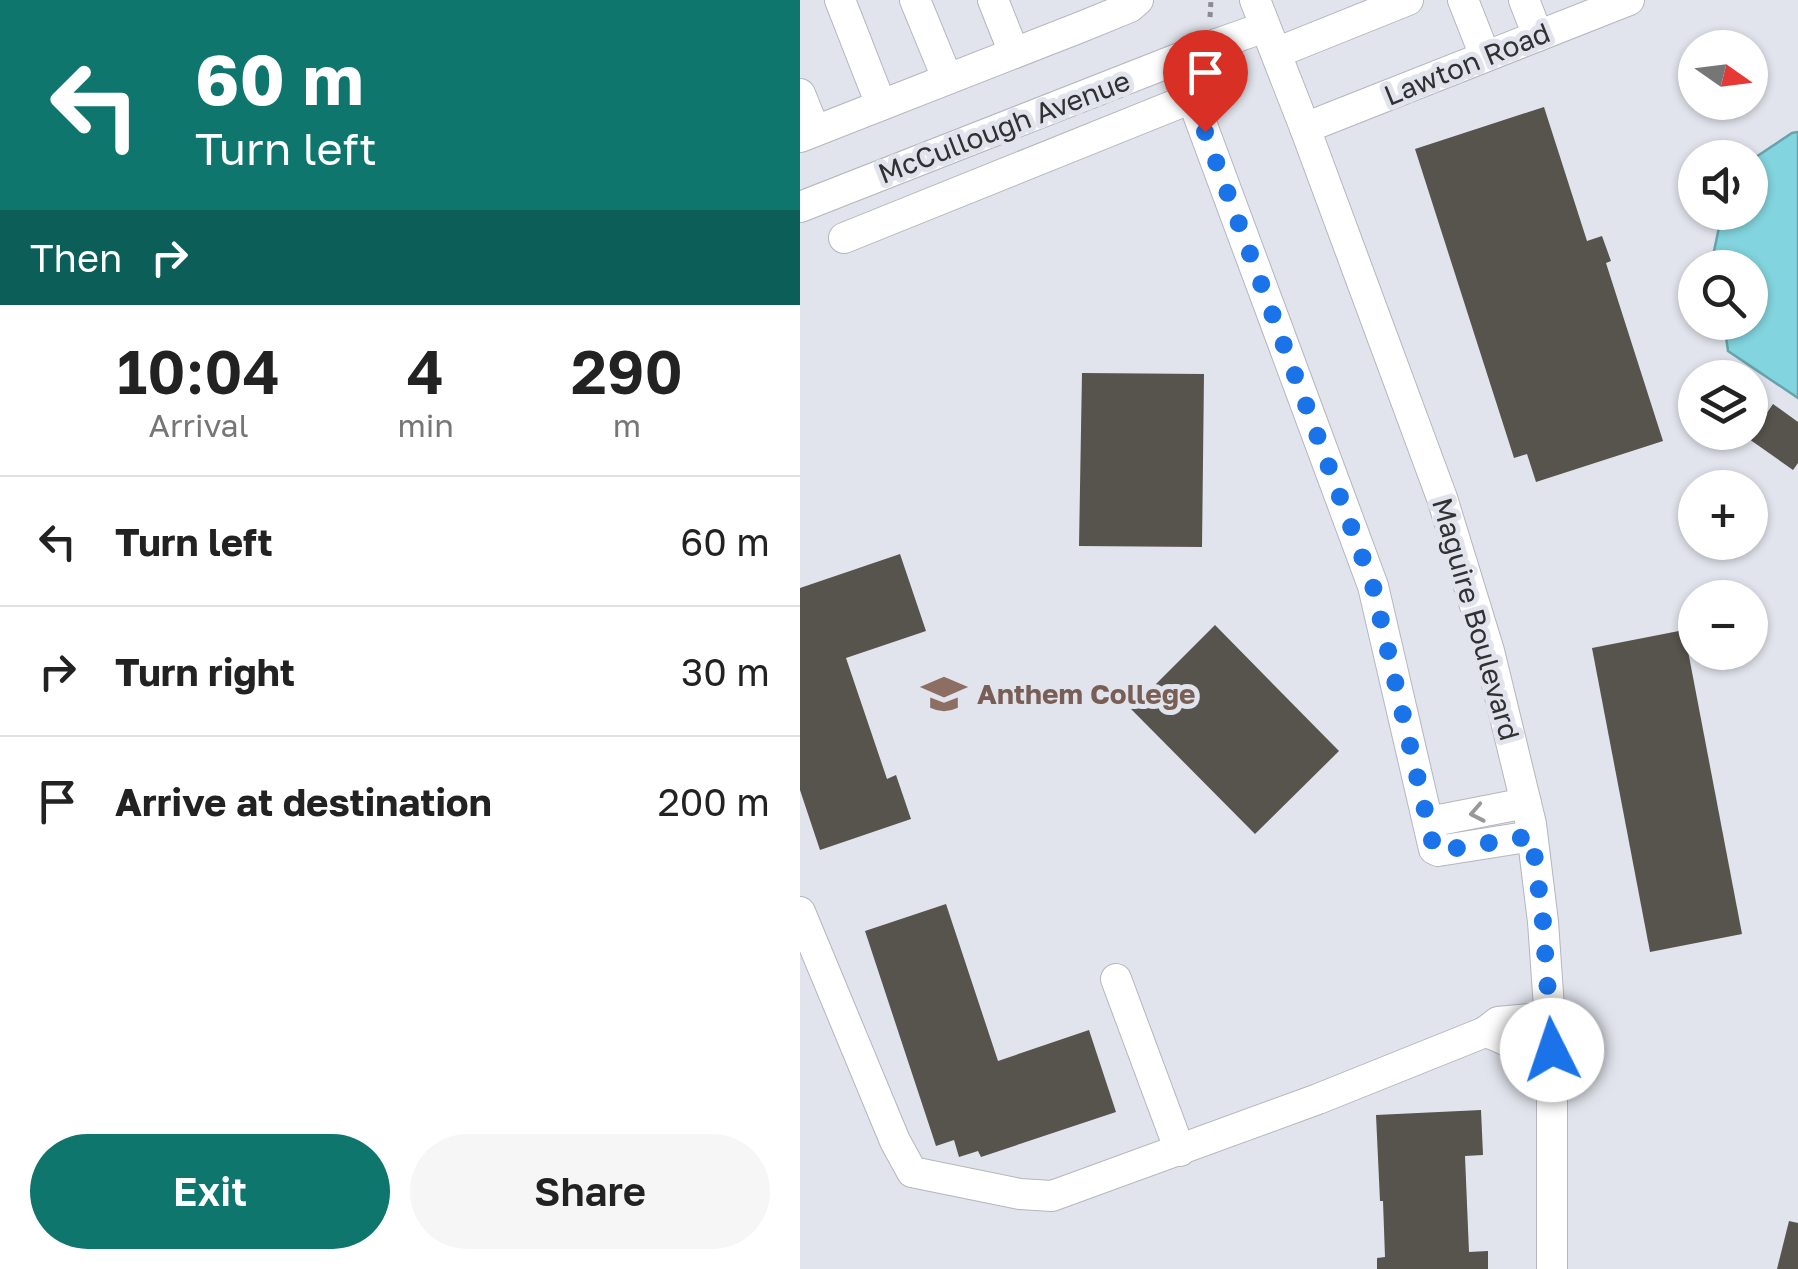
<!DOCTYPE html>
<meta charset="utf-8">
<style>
body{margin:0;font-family:"Golos Text",sans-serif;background:#f6f6f6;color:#222;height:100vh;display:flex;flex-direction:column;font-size:38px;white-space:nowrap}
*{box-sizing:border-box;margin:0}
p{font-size:32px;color:#767676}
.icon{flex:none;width:55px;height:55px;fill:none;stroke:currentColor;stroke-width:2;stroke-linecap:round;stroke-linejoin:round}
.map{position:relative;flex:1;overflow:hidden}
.details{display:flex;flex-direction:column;background:#fff;width:800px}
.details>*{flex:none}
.top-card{background:#0f766e;color:#fff;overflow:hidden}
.needle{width:65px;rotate:104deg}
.buttons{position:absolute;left:878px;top:30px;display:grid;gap:20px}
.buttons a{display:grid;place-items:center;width:90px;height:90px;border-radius:50%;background:#fff;box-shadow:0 2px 8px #0004;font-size:50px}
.pin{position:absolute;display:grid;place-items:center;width:85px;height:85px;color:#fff;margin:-102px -42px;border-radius:50% 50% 50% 0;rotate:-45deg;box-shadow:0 0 10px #0007}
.pin .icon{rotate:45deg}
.me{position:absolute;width:110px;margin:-55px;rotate:356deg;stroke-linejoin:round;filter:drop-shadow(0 0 8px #0008)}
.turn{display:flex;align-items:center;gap:35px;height:210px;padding:0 30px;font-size:45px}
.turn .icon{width:130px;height:130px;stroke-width:2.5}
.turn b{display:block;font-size:70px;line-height:85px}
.then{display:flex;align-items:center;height:95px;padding:0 30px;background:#0003;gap:20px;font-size:38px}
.eta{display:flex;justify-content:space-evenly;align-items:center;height:170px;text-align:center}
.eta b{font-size:60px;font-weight:600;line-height:70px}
.action{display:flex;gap:20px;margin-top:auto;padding:20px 30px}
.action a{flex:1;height:115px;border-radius:60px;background:#0f766e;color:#fff;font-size:40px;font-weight:600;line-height:115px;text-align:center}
.action a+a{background:#f6f6f6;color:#222}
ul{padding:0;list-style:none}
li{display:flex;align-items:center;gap:30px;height:130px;padding:0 30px;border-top:2px solid #e0e0e0}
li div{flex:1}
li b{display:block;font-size:38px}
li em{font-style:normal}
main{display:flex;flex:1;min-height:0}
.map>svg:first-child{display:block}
</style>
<main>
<section class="details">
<div class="top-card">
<div class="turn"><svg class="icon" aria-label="left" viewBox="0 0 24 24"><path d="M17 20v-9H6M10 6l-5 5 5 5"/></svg><div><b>60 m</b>Turn left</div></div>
<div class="then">Then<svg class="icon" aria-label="right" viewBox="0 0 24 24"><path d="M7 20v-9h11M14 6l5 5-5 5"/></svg></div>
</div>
<div class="eta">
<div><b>10:04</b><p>Arrival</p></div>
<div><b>4</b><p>min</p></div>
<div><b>290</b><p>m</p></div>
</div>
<ul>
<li><svg class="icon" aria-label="left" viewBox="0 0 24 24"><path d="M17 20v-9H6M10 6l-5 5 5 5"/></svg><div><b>Turn left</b></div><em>60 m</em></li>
<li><svg class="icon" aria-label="right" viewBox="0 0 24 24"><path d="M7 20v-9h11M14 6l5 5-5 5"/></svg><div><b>Turn right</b></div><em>30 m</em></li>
<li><svg class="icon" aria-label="arrive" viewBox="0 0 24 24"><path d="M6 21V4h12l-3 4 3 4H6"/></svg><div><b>Arrive at destination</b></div><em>200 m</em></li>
</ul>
<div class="action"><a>Exit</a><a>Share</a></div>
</section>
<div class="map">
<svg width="998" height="1269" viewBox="0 0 998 1269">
<rect width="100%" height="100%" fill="#e1e4ec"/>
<path fill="#82d4de" stroke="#69a3ab" stroke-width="2.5" d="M998,132v266l-70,-47 -4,-28 26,-1v-54l-35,-1 -2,-11 9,-43 28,-1v-51l42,-28z"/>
<g fill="#57534d">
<path d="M744,107l43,134 15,-5 9,25 -5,2 57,178 -127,41 -9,-28 -13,4 -99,-309z"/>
<path d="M282,373l122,1 -2,173 -123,-1z"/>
<path d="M973,404l25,18v41l-5,7 -44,-31z"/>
<path d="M100,554l26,77 -80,27 41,121 9,-4 15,44 -91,31 -20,-60v-202z"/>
<path d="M415,625l124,126 -84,83 -124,-125z"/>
<path d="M884,630l58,304 -92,18 -58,-304z"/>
<path d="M146,904l52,157 91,-31 27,82 -135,45 -3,-6 -19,6 -5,-17 -18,6 -71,-215z"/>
<path d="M681,1110l2,45 -18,1 4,96 19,-1v18h-111v-11l8,-1 -2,-56h-3l-4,-86z"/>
<path d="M989,1221l9,2v46h-21z"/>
</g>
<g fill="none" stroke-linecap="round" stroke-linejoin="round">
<g stroke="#b4b6be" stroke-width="32">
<g id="minor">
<path d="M40,0l41,105"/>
<path d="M115,0l32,78"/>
<path d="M193,0l21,53"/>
<path d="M455,0l50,128 137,370 47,153 42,173 12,98 9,128v219"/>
<path d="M663,0l22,56"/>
<path d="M724,0l14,36"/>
<path d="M476,53l132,-53"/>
<path d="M0,94l15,37"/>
<path d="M505,128l324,-128"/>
<path d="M0,137l281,-110 49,-20 8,-7"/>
<path d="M0,207l408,-160 57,-20"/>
<path d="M44,238l348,-140 181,488 61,263 4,2 94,-15"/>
<path d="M629,822l97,-19"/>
<path d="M0,912l95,229 17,31 108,22 32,2 266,-97 167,-67 13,-10 52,-5"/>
<path d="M316,979l64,172"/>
<path d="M685,1032c29,8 47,26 66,48"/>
</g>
</g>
<path stroke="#898b90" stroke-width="5" stroke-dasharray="5 5" stroke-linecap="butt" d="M410,17l1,-17"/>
<use href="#minor" stroke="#fff" stroke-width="30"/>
</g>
<defs><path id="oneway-chevron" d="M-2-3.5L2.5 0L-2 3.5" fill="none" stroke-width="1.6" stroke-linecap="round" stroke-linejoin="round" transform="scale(2.5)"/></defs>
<use stroke="#989899" href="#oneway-chevron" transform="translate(677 813) rotate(169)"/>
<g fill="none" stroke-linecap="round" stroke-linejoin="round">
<path stroke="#1a73e8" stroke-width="18" stroke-dasharray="0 32.4" d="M405,132l168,454 61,263 4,2 94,-15 11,86 9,128"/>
</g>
<defs>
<g id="university-bare" transform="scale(3.45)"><path d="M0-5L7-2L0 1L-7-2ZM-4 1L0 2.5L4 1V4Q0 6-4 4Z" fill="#8d6e63" stroke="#e1e4ec" stroke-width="2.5" paint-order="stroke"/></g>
</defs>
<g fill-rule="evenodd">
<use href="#university-bare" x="144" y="694"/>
</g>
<g text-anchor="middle" stroke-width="10" stroke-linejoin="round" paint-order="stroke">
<g font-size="28" fill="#303133" stroke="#e1e4ec">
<text transform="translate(667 64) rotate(-22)" y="10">Lawton Road</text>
<text transform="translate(204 127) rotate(-21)" y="10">McCullough Avenue</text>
<text transform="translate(676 619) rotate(74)" y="10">Maguire Boulevard</text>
</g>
<g font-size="28" font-weight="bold" fill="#785e54" stroke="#e1e4ec" text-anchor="start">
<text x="177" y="704">Anthem College</text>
</g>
</g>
</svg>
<div class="buttons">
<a><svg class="needle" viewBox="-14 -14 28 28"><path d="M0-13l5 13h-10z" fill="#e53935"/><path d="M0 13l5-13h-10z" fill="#767676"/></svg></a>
<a><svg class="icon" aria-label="sound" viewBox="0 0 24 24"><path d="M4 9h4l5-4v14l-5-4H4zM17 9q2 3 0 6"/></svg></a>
<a><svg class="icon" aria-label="search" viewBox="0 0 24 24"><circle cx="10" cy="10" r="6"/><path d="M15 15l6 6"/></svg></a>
<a><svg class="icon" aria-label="layers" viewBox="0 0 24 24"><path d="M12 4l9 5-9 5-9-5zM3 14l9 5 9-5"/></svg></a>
<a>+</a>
<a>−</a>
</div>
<div class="pin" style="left:405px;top:132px;background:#d93025"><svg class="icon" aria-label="arrive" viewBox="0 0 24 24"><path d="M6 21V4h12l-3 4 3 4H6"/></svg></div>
<svg class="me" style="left:752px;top:1050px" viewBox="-20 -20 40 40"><circle r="19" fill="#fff"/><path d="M0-13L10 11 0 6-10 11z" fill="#1a73e8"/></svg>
</div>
</main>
